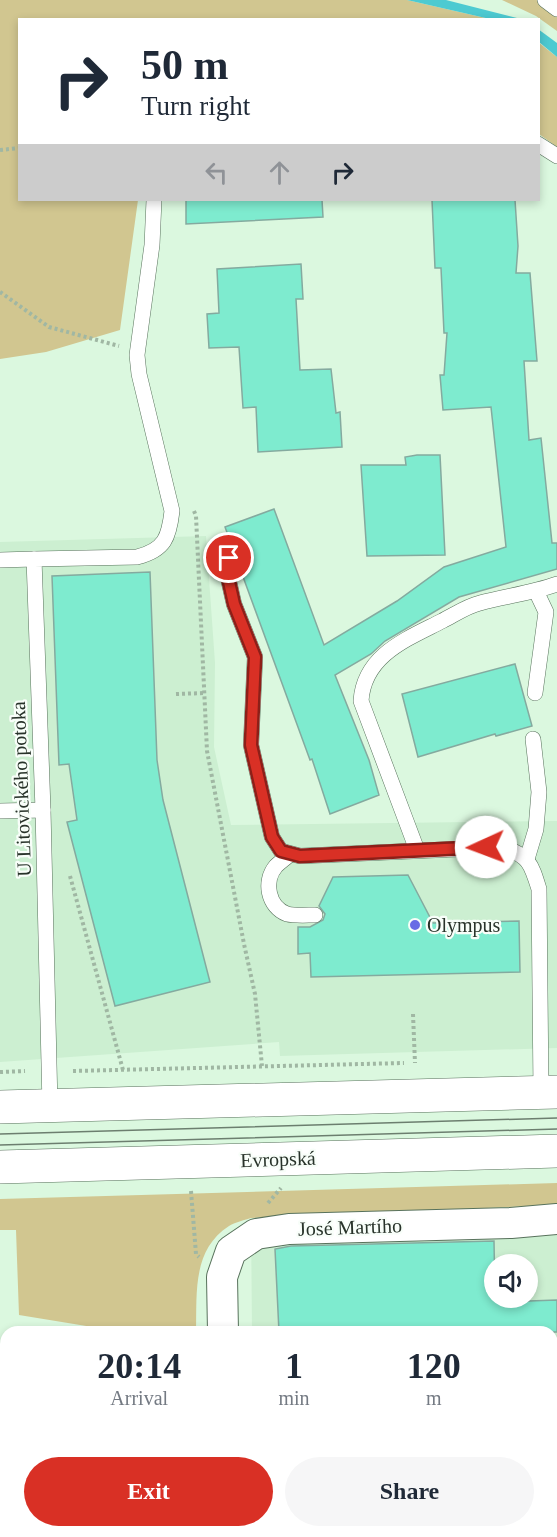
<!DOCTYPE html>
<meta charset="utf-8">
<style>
body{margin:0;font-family:"Times New Roman",serif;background:#f6f6f7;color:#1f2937;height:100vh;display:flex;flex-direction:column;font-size:22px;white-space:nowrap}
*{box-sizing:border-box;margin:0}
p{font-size:20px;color:#747a83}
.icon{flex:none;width:33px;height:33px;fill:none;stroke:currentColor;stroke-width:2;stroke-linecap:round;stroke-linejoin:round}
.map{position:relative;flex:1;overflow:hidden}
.sheet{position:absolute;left:0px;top:1326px;width:558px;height:212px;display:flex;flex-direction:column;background:#fff;border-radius:18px 18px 0 0;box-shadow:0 3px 9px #0003}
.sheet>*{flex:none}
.top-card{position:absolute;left:18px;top:18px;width:522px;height:183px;border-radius:0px;box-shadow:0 3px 9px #0003;background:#fff;color:#1f2937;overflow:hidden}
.tools{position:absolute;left:484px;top:1254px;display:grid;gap:12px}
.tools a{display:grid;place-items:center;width:54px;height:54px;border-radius:50%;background:#fff;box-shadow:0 3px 9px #0003;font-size:30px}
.pin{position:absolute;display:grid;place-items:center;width:51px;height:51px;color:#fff;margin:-26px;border:3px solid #fff;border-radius:50%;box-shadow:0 2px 6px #0007}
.me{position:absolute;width:66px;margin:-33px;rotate:268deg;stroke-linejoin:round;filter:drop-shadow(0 0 4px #0008)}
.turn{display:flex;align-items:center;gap:21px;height:126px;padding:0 24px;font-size:27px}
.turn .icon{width:78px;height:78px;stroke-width:2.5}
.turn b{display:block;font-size:42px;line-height:51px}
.lanes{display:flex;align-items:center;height:57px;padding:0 24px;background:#0003;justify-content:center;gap:30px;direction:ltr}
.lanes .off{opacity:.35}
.eta{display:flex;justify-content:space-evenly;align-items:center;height:102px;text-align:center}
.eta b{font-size:36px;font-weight:600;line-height:42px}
.primary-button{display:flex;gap:12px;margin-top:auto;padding:12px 24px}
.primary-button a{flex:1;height:69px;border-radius:36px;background:#d93025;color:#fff;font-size:24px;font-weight:600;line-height:69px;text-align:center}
.primary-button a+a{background:#f6f6f7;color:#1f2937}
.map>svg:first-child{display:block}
</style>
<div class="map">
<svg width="557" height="1537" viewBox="0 0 557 1537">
<rect width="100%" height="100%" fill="#dbf8df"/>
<g fill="#ccefd1" fill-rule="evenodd">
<path d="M206,536l9,127 -1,84 17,78 326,-4v227l-277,8 -1,-14 -279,20v-520z"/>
<path d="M557,1205v332h-304v-5h299v-200h-300l-1,-114zM495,1264h33v34h-33z"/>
</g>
<g fill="#d1c690">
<path d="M0,0h407l83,19 -470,1v180h118l-18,130 -74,22 -46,7z"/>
<path d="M502,0h55v31l-21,-15z"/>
<path d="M538,42l19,15v90l-18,-13z"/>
<path d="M557,1183v22l-306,13c-6,2 -15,4 -22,8 -37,24 -32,67 -33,106h-73l-104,-17 -3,-85h-16v-31z"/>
</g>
<g fill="#4dcad1">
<path d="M407,0h39l75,19h-31z"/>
<path d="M538,29l19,14v14l-18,-15z"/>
</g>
<g fill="#7eebcf" stroke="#84aa9f" stroke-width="1.5">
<path d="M186,200h136l1,17 -137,7z"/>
<path d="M432,200h83l3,46 -2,27h14l7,88h-13l5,79 12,-2 11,105h5v26l-98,28 -74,44 -14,13 -36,21 34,85 10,35 -49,19 -18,-55 -2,1 -72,-197v-8l-5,-6 -8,-22 49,-18 50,136 73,-44 47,-34 62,-20 -15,-140 -48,3 -3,-35h4l3,-42h-3l-3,-65h-6z"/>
<path d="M301,264l2,35h-7l4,71 31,-1 5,44 4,-1 2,35 -84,5 -2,-45 -13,1 -4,-61 -30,1 -2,-34 12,-1 -2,-44z"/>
<path d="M417,455h23l5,100 -78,1 -6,-91h45l-1,-8z"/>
<path d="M150,572l7,188 6,40 47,182 -95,24 -48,-184 10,-2 -8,-56 -10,1 -7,-189z"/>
<path d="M515,664l17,62 -36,10 -1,-2 -77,23 -16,-63z"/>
<path d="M408,875l25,48 86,-2 1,51 -209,5 -1,-24 -12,1v-27h12l13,-7 2,-6 -6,-8 14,-29z"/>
<path d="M494,1241l1,57h6v4l56,-2v32h-278l-4,-83 16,-3z"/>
</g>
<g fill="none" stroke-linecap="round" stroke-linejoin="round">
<g stroke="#58725c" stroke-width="16">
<g id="lane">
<path d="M545,0l12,9"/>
<path d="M538,144l19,12"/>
<path d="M229,558l-2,15 7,31 21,53 -4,88 21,92 9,14 19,5 203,-9c26,9 28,16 36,42l2,203"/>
<path d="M0,560l34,-1"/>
<path d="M535,693l11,-81 -10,-21"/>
<path d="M0,811l43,-1"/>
<path d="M417,850l-56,-149c3,-46 46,-62 81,-80 12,-6 25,-15 38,-18 26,-7 52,-10 77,-19"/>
<path d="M290,854c-4,4 -10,8 -14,12 -13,15 -8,41 11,48 8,2 20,1 28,1"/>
<path d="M527,859l9,-30 3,-37 -6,-53"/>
<path d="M50,1106l-7,-296 -9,-251 103,-2c28,-7 32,-20 35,-46l-33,-137 -2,-19 15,-110 2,-45"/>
<path d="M73,1532l2,5"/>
<path d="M135,1532l2,5"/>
</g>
</g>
<g stroke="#58725c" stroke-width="32">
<g id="street">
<path d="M223,1332l-1,-55 9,-26 25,-17 33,-5 222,-6 46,-4"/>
<path d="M0,1501l6,1"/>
<path d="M224,1532l1,5"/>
</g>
</g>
<g stroke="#58725c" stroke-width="34">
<g id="primary">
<path d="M0,1107l557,-15"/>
<path d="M0,1167l557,-16"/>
</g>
</g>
<g stroke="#a0b7a3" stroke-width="4" stroke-dasharray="3 3" stroke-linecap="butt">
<path d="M0,150l20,-2"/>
<path d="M0,292l49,35 70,19"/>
<path d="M194,511l2,5 11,235 37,193 11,50 7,72"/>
<path d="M176,694l29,-1"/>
<path d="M70,876l53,194"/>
<path d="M413,1014l2,49"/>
<path d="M73,1071l331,-8"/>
<path d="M0,1072l25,-1"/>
<path d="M191,1191l5,63 3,3"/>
<path d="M268,1203l13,-15"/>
</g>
<use href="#lane" stroke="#fff" stroke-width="15"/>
<use href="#street" stroke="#fff" stroke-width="30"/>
<use href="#primary" stroke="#fff" stroke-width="33"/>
<g stroke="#6c7e6f" stroke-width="1.5">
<path d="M0,1134l557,-16"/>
<path d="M0,1145l557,-16"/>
</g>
</g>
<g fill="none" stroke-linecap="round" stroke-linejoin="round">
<g stroke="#8d1f18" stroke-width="15">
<path id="route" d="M229,558l-2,15 7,31 21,53 -4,88 21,92 9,14 19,5 186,-9"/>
</g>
<use href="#route" stroke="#d93025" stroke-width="10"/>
</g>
<circle fill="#696be5" stroke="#f8fef9" stroke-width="2" cx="415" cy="925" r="6"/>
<g text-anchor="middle" stroke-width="4.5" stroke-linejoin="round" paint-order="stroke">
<g font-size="20" fill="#28332a" stroke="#f8fef9">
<text transform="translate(21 789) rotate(-92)" y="7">U Litovického potoka</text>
<text transform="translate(278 1159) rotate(-2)" y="7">Evropská</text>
<text transform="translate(350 1227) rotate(-2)" y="7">José Martího</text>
</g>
<g font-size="20" fill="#28332a" stroke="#f8fef9" text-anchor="start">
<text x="427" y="932">Olympus</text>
</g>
</g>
</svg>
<div class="tools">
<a><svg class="icon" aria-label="sound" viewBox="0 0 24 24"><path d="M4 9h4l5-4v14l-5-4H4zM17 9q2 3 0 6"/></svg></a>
</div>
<div class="pin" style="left:229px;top:558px;background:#d93025"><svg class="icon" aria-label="arrive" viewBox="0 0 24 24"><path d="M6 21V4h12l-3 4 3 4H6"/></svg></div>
<svg class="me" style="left:486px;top:847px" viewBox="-20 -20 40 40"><circle r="19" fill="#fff"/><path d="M0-13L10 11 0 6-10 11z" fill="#d93025"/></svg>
<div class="top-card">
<div class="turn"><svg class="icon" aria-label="right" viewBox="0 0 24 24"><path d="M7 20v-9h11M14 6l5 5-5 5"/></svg><div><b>50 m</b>Turn right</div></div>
<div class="lanes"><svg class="icon off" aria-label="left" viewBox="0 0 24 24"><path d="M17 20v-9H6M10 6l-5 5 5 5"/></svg><svg class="icon off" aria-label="ahead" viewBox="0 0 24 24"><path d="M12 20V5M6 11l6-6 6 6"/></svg><svg class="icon" aria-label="right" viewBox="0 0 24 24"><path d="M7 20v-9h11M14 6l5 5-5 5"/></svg></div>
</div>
<section class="sheet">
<div class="eta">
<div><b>20:14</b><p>Arrival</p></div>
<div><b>1</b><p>min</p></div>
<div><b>120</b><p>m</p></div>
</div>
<div class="primary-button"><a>Exit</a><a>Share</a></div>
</section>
</div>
